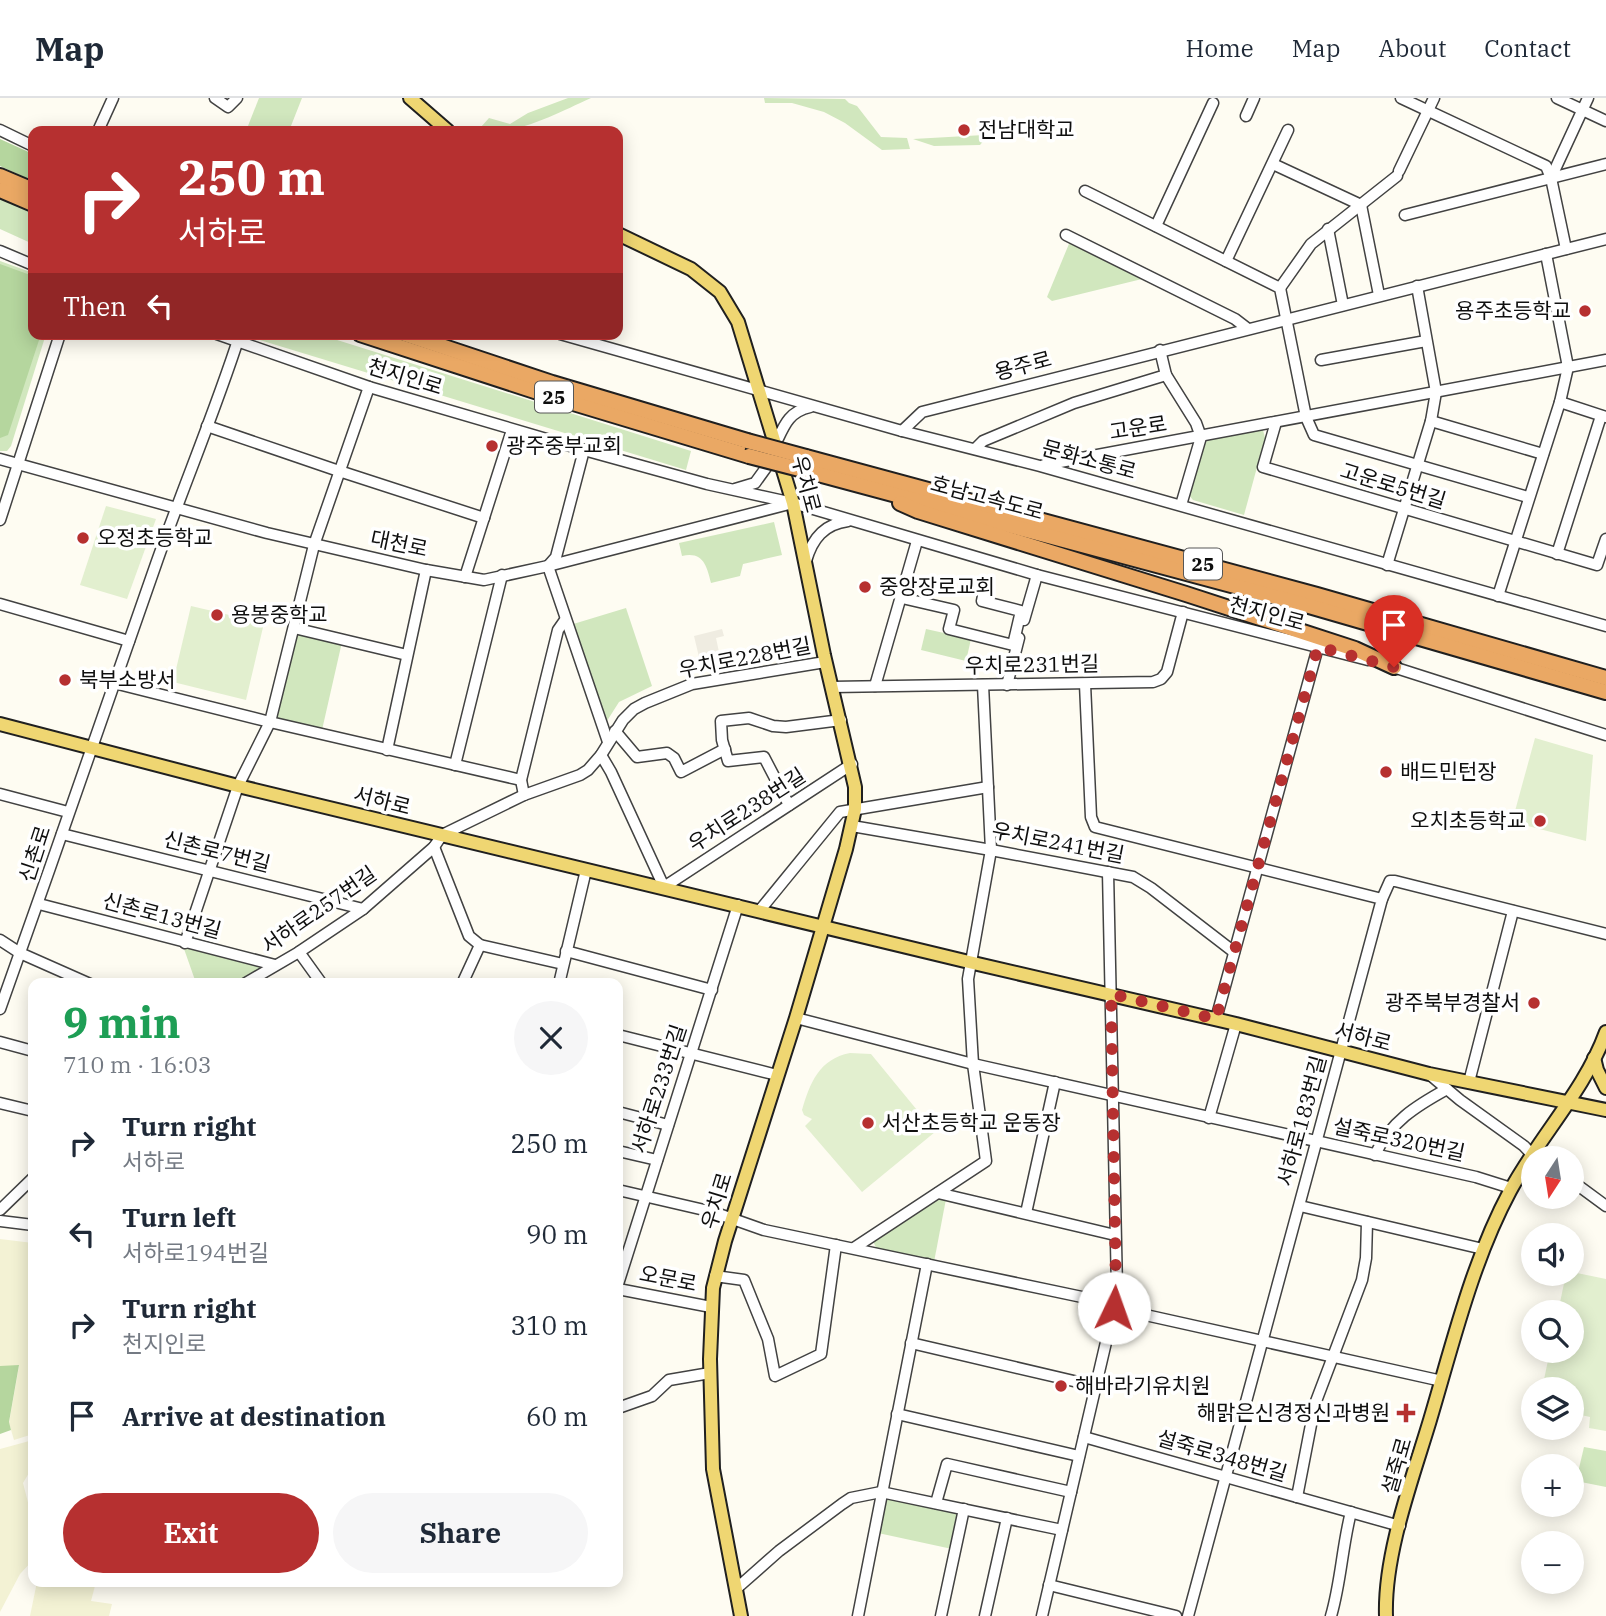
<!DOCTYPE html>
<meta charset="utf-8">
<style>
body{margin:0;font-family:"IBM Plex Serif","Noto Sans KR",serif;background:#f6f6f7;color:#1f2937;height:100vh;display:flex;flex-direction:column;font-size:26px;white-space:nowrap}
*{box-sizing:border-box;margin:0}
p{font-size:23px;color:#747a83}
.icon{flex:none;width:38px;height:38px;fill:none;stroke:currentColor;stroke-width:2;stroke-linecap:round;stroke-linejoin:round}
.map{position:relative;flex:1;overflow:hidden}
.drawer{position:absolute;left:28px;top:880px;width:595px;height:609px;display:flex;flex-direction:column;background:#fff;border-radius:14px;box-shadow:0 4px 18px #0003}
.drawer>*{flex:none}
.top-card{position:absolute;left:28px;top:28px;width:595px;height:214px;border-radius:14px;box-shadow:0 4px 18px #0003;background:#b63030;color:#fff;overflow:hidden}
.needle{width:46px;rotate:192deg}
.fabs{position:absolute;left:1521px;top:1048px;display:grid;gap:14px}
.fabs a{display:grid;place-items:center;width:63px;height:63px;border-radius:50%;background:#fff;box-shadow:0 4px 18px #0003;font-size:35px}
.pin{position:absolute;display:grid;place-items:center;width:60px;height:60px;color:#fff;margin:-72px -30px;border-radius:50% 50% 50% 0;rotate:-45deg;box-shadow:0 0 7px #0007}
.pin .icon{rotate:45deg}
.me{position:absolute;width:77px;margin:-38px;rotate:3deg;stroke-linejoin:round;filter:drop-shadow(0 0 5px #0008)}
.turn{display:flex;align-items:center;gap:24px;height:147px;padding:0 35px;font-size:32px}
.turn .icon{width:91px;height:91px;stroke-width:2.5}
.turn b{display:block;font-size:49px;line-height:60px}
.then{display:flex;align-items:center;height:66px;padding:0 35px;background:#0003;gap:14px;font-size:26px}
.round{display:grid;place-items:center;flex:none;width:74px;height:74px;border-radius:37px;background:#f6f6f7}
.summary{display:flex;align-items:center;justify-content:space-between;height:119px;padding:0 35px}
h1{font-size:42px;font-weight:800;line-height:52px;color:#1e9e55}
.button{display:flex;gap:14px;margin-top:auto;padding:14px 35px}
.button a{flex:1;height:80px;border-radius:42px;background:#b63030;color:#fff;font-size:28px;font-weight:800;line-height:80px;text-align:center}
.button a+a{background:#f6f6f7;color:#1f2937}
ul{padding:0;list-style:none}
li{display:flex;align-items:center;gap:21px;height:91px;padding:0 35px}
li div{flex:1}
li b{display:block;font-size:26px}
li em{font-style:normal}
header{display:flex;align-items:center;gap:42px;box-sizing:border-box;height:98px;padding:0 35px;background:#fff;border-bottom:2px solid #e0e1e3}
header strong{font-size:33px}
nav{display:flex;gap:38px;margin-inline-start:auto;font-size:24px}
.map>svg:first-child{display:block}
</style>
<header>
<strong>Map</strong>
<nav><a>Home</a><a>Map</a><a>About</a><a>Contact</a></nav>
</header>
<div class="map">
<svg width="1606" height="1518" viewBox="0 0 1606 1518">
<rect width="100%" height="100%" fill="#fefcf2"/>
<g fill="#f3f2d4">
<path d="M0,1141l33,4v191l-19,6 -5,-17 10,-57h-19z"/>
<path d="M33,1342v26l-10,17 10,39v38l-13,14 -20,38v-163z"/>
<path d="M37,1484h59l-5,19 21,3 -3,12h-79z"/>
</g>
<g fill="#d1e7be">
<path d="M259,0h43l-13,33h-43z"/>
<path d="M568,0h23c-23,10 -90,46 -110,29l8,-9 21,6 18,-11z"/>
<path d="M764,0l81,1 4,4 8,3 24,31 26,1 3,11 -28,1 -37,-27 -21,-11 -32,-9h-27z"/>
<path d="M984,37l1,4 -5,6 -46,1 -21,-7z"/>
<path d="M0,98l33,14v34l-33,-15z"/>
<path d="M1071,141l72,37 -1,3 -90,22 -5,-4z"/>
<path d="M0,163l33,12v61h13l-35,112 -4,5h-7z"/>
<path d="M255,236h63l373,117 -5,19 -433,-132z"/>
<path d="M1263,332l2,8 -21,77 -51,-15 -5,-6 13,-46 8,-9z"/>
<path d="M774,424l8,33 -39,9 -3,12 -29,7c-4,-17 -8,-32 -29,-27l-3,-13z"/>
<path d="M626,510l26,78 -33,16 -14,22 -35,-99z"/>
<path d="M926,531l45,10 -5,22 -45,-11z"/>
<path d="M300,533l42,11 -20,88 -48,-11 21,-85z"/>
<path d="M183,848l82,21 -31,16h-38z"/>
<path d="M937,1101h9l-12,63 -57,-12 -4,-9z"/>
<path d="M1584,1349l22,4v36l-30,-6z"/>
<path d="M886,1398l74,17 -8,36 -74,-16z"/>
</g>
<g fill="#b5d69e">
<path d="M0,41l33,15v27l-33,-15z"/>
<path d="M0,166l33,12v58h8l-33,101 -8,3z"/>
<path d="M19,1267l-10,57 2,8 -11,4v-68z"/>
</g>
<g fill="#e2efcf">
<path d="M106,408l50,13 -29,80 -47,-14z"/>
<path d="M191,508l73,17 -18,77 -73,-18z"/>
<path d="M1535,640l58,17 -7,86 -74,-19z"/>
<path d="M850,955l21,1 64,78 -73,60 -57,-66 7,-7 -8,-4 -2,-5c8,-27 17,-51 48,-57z"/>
<path d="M1572,1174l34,7v152l-17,-3 1,-11 -18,-4v-23l-30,-1 8,-38h22v-39h-14l8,-38h6z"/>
</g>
<path fill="#efece1" d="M722,531l2,7 -8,2 3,14 -20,5 -5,-21z"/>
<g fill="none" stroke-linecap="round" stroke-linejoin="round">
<g stroke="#424242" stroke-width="13">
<g id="minor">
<path d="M215,0l13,9 9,-9"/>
<path d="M1401,0l145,68 5,12 15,71"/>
<path d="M1557,0l49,23"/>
<path d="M1246,18l8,-18"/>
<path d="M0,32l33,16"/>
<path d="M98,33l15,-33"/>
<path d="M1273,66l88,41"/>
<path d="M1399,73l35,-73"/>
<path d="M1551,80l37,-80"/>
<path d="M1085,93l195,97 26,129 8,18 214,62"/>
<path d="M1361,107l18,90"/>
<path d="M1405,117l201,-51"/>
<path d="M1156,128l57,-123"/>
<path d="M1328,131l15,76"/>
<path d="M1066,137l169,84 13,10"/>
<path d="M0,153l33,14"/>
<path d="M1226,163l62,-131"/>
<path d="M1280,190l31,-44 86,-68"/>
<path d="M217,236l152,53 215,63 123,34 86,19 244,72 331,85"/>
<path d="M560,236l342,97 138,35 566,160"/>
<path d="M1321,262l105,-19"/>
<path d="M1166,277l30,48 5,14 -20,68"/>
<path d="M1560,304l46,15"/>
<path d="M1431,323l112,33"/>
<path d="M1276,324l-13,45 334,98 9,-26"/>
<path d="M207,328l126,43 151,49"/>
<path d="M902,333l20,-19 684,-173"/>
<path d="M775,347c9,-19 13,-33 35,-38"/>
<path d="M975,351l8,-8 91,-38 92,-28 -6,-25"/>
<path d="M584,352l-28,107 -8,9 60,176"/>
<path d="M0,361l267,74 159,37 58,10 64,-14 241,-62"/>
<path d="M1044,367l562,-105"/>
<path d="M735,391l20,-6 18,-25"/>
<path d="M0,422l60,-186"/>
<path d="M1557,456l44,-138"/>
<path d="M806,463c6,-22 18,-37 42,-40"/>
<path d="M1387,467l44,-144 5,-29 -19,-106"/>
<path d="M465,479l47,-147"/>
<path d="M1498,498l62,-194 8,-35 -22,-113"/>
<path d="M902,500l52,12 -5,19 64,16 8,-34 -39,-10 1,-5"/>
<path d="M0,506l129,37"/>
<path d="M1024,522l13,-45"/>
<path d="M294,530l113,27"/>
<path d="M1390,568l216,69"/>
<path d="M114,585l156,39 251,58"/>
<path d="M1085,586l6,133 4,10 287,72 -194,717"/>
<path d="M1007,587l12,-47"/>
<path d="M875,588l42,-145"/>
<path d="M832,589l321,-5 8,-3 6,-7 16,-60"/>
<path d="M615,633l22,26 30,-4 7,5 7,14 44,-23"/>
<path d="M387,652l39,-180"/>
<path d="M601,657l10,17 53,115 188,-123"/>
<path d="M455,667l47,-190"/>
<path d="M0,696l68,18"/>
<path d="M524,697l-3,-15 37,-150 7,-10"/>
<path d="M789,707l-25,-48 -36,4 -6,-21 -1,-19 28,-3 24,8 13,1 55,-7"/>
<path d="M852,728l139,24 142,27 18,11 83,64"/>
<path d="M62,736l301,75"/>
<path d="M434,749l35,89 11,9 -18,39"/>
<path d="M1382,801l8,-18h5l211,53"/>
<path d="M39,806l236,61"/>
<path d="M760,812l80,-98 148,-25"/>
<path d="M0,842l20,13 70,31"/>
<path d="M185,845l53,-157 32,-64 44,-177 55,-158"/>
<path d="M480,847l83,19"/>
<path d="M566,853l146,39"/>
<path d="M299,854l23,32"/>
<path d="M244,886l55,-32 64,-43 71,-62 8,-12 82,-40 56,-20 8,-5 13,-15 22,-35 11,-11 11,-6 47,-19 133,-22"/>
<path d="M559,886l27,-114"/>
<path d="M0,911c53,-148 104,-297 156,-445 27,-77 59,-152 84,-230"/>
<path d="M796,920l177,46 503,113 35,11"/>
<path d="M1216,921l102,-372"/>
<path d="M618,937l159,40"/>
<path d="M0,944l33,9"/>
<path d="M1429,976l31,26 64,46 11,12"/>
<path d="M1469,984l44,-171"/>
<path d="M0,1005l33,8"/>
<path d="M618,1014l50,13"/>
<path d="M1209,1020l27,-94"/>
<path d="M618,1053l39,9"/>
<path d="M1375,1057c15,-33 41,-49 72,-66"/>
<path d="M1572,1083l34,25"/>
<path d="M618,1092l95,22 51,18 337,71 13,7 328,73"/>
<path d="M938,1095l177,42"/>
<path d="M1300,1108l183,43"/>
<path d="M0,1112l33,-32"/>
<path d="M1026,1115l29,-131"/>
<path d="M0,1123l33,4"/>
<path d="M854,1150l132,-87 -13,-97 -5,-85 23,-129 -8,-165"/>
<path d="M715,1178l29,4 24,59 7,37 46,-22 15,-109"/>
<path d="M618,1186l120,-379"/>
<path d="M618,1191l93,18"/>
<path d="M911,1245l184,43"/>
<path d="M618,1310l34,-12 17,-16 41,-7"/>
<path d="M897,1316l182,42"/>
<path d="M1084,1339l316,89"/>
<path d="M1297,1399l18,-93 47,-124 4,-22 1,-36"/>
<path d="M936,1405l11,-39 124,28"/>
<path d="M1049,1487l127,31"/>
<path d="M736,1491l43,-38 63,-47 9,-6 30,-6 181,38"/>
<path d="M858,1518l69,-352"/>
<path d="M941,1518l23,-107"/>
<path d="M985,1518l22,-98"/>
<path d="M1042,1518l72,-308 3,-19 -9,-417"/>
<path d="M1331,1518c10,-34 11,-69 20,-104"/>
</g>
</g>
<g stroke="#202020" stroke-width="16">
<g id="major">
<path d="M410,0l38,33"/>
<path d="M618,136l73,35 29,23 18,30 55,181 31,152 31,132v22l-9,40 -50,169 -71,223 -12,47 -3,71 3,110 28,147"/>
<path d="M0,626l238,62 731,176 267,62 193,50 177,36"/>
<path d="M1594,960l3,12 9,18"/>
<path d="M1386,1518c-2,-62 26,-136 44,-196 23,-77 42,-158 80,-229 29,-54 75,-101 96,-159"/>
</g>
</g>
<g stroke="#202020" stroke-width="18">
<g id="highway">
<path d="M0,78l33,14"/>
<path d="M0,92l33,14"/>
<path d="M360,236l190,62 199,60"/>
<path d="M405,236l147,49 195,58"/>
<path d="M806,359l511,138 289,83"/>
<path d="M807,373l502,135 297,86"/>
<path d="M900,405l18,8 268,83 169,55 39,18"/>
</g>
</g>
<use href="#minor" stroke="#fff" stroke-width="10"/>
<use href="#major" stroke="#efd672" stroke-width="12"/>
<use href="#highway" stroke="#eaa864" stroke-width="14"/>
<g stroke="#202020" stroke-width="18" stroke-linecap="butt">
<g id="highway-bridge">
<path d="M747,343l59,16"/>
<path d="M749,358l58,15"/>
</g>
</g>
<use href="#highway-bridge" stroke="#eaa864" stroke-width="14"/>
</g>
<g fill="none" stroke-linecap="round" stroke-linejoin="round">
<path stroke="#b63030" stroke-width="12" stroke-dasharray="0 21.6" d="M1114,1210l2,-19 -5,-295 105,25 102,-372 76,20"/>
</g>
<g fill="#b63030" stroke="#fff" stroke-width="2.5">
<circle cx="964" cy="32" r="7"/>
<circle cx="1585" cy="213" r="7"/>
<circle cx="492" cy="348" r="7"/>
<circle cx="83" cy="440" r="7"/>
<circle cx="865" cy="489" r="7"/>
<circle cx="217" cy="517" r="7"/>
<circle cx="65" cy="582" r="7"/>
<circle cx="1386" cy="674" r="7"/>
<circle cx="1540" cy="723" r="7"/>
<circle cx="1534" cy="905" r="7"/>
<circle cx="868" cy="1025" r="7"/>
<circle cx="1061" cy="1288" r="7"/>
<path d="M1402.5 1304.5h7v7h7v7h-7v7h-7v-7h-7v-7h7z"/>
</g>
<g text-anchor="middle" stroke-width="7" stroke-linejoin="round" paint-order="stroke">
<g fill="#fff" stroke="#575757" stroke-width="2">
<rect x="535" y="283.5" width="38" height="31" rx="5"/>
<rect x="1184" y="450.5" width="38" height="31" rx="5"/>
</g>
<g font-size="19" font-weight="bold" fill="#0f0f0f">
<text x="554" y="306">25</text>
<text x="1203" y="473">25</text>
</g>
<g font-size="21" fill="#0f0f0f" stroke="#fff" text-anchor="start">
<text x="978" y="39">전남대학교</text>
<text x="1571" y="220" text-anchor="end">용주초등학교</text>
<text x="506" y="355">광주중부교회</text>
<text x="97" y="447">오정초등학교</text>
<text x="879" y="496">중앙장로교회</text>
<text x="231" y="524">용봉중학교</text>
<text x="79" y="589">북부소방서</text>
<text x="1400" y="681">배드민턴장</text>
<text x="1526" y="730" text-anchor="end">오치초등학교</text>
<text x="1520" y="912" text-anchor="end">광주북부경찰서</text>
<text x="882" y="1032">서산초등학교 운동장</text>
<text x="1075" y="1295">해바라기유치원</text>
<text x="1390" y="1322" text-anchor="end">해맑은신경정신과병원</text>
</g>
<g font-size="21" fill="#0f0f0f" stroke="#fff">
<text transform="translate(1023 268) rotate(-15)" y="7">용주로</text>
<text transform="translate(405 279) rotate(17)" y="7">천지인로</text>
<text transform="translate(1138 330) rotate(-9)" y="7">고운로</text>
<text transform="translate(1089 362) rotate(15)" y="7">문화소통로</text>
<text transform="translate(806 386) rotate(75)" y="7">우치로</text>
<text transform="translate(1393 388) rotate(17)" y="7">고운로5번길</text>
<text transform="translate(987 400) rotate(15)" y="7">호남고속도로</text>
<text transform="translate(399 446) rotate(12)" y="7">대천로</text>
<text transform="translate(1267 516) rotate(15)" y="7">천지인로</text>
<text transform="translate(745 560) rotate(-11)" y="7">우치로228번길</text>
<text transform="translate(1032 567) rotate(-1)" y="7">우치로231번길</text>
<text transform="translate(382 703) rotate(14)" y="7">서하로</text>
<text transform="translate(747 712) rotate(-33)" y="7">우치로238번길</text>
<text transform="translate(1058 745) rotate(11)" y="7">우치로241번길</text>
<text transform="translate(217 754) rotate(14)" y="7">신촌로7번길</text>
<text transform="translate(35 756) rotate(-72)" y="7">신촌로</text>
<text transform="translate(319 812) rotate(-35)" y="7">서하로257번길</text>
<text transform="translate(162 818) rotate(15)" y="7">신촌로13번길</text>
<text transform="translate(1363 939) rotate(15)" y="7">서하로</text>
<text transform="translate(659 991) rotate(-72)" y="7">서하로233번길</text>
<text transform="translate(1302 1023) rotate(-75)" y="7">서하로183번길</text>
<text transform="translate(1399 1042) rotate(12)" y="7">설죽로320번길</text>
<text transform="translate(717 1103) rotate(-73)" y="7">우치로</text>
<text transform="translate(668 1181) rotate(11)" y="7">오문로</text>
<text transform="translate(1222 1358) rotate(16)" y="7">설죽로348번길</text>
<text transform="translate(1397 1368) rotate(-74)" y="7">설죽로</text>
</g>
</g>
</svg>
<div class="fabs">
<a><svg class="needle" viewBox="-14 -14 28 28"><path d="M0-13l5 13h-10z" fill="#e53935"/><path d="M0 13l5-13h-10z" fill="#747a83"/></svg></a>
<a><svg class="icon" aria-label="sound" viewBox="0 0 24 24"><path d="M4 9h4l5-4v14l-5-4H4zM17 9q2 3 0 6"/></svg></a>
<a><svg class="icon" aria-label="search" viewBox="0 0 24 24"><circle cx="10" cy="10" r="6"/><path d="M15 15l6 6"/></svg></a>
<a><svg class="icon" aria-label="layers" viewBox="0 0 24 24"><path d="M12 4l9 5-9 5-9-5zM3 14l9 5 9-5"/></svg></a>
<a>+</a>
<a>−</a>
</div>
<div class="pin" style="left:1394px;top:569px;background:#d93025"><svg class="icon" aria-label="arrive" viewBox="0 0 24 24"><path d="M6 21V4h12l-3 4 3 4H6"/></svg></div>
<svg class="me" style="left:1114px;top:1210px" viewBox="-20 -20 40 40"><circle r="19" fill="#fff"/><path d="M0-13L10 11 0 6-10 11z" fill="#b63030"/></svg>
<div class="top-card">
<div class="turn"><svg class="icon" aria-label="right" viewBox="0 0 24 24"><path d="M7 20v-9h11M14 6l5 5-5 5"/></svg><div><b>250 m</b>서하로</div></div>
<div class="then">Then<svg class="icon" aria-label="left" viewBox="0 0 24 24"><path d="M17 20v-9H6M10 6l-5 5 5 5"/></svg></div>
</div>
<section class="drawer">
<div class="summary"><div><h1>9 min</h1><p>710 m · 16:03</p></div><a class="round"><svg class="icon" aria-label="close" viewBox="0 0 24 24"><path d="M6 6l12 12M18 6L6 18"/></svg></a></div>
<ul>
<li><svg class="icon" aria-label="right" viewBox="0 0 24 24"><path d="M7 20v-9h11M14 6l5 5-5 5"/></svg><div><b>Turn right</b><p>서하로</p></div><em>250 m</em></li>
<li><svg class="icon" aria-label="left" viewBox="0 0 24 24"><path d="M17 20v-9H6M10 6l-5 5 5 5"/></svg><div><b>Turn left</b><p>서하로194번길</p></div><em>90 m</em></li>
<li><svg class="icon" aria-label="right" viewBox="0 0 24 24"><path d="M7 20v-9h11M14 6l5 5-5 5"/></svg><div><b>Turn right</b><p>천지인로</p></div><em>310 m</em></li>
<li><svg class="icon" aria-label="arrive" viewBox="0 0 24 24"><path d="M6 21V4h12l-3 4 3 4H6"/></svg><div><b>Arrive at destination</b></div><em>60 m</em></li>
</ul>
<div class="button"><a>Exit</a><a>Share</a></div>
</section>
</div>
